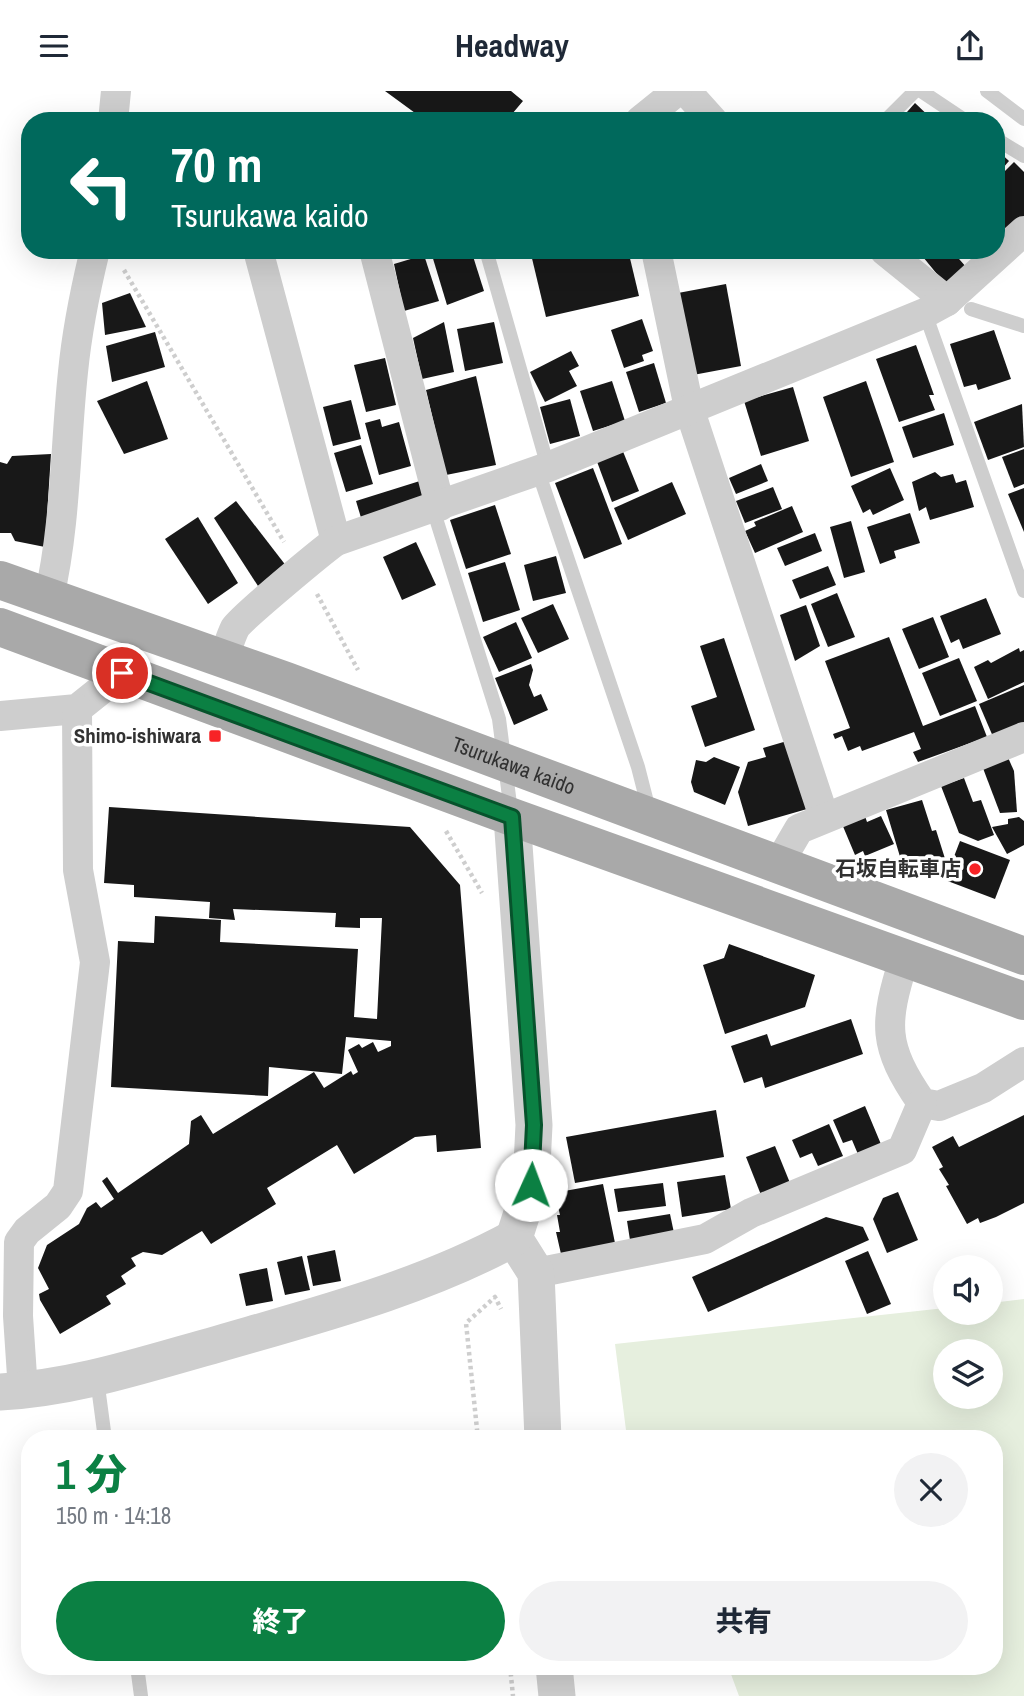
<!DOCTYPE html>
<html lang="ja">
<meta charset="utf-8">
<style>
body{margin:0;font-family:"Archivo Narrow","Noto Sans JP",sans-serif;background:#f2f2f3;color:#1f2937;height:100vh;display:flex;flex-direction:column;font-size:26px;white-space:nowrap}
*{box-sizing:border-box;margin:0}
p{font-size:23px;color:#747a83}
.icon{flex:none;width:38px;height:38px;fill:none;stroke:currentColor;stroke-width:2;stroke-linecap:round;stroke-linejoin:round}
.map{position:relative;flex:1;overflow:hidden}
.details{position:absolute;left:21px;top:1339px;width:982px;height:245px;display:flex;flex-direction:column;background:#fff;border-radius:28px;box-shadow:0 7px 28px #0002}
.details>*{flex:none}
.guide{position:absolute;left:21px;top:21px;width:984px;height:147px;border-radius:28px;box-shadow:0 7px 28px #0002;background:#00695c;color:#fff;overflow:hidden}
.controls{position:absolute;left:933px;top:1164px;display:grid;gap:14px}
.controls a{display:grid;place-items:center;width:70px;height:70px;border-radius:50%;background:#fff;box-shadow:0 7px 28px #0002;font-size:35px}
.pin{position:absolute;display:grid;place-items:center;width:60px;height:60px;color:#fff;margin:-30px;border:4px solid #fff;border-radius:50%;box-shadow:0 2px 7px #0007}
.me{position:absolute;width:77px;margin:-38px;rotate:2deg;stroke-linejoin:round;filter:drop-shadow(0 0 5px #0008)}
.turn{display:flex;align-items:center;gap:24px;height:147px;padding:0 35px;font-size:32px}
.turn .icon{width:91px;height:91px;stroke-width:2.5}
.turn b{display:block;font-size:49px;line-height:60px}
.round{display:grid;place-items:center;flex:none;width:74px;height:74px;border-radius:37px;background:#f2f2f3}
.overview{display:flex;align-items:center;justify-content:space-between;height:119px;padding:0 35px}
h1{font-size:42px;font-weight:800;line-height:52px;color:#0b8043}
.button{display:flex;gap:14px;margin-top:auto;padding:14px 35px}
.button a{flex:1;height:80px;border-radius:42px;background:#0b8043;color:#fff;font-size:28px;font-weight:800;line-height:80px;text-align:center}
.button a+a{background:#f2f2f3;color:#1f2937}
header{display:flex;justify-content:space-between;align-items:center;height:91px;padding:0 35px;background:#fff;font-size:32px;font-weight:800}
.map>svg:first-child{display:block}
</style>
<header><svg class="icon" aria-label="menu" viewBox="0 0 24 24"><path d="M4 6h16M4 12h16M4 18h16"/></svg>Headway<svg class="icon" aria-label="share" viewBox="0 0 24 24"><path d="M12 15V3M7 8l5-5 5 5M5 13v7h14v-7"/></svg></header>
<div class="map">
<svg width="1024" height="1605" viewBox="0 0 1024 1605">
<rect width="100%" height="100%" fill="#fff"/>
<path fill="#e6efde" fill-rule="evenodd" d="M1024,1208v397h-285l-11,-30h266v-227l-367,-1 -12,-94 330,-36v5h45l1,-10zM945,1260h45v46h-45z"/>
<g fill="#181818">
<path d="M385,0h126l12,10 -17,20h-54l-6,-5 -8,5h-12z"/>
<path d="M915,12l19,18h-35z"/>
<path d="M996,58l13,12 -13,15z"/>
<path d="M1014,71l10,10v45l-18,18 -10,-11v-44z"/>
<path d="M471,159l13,41 -37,14 -16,-53z"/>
<path d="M530,159h98l11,46 -93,21z"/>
<path d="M932,159h7l6,7 7,-6 15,17 -21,17 -23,-28z"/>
<path d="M424,164l15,46 -35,10 -10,-47z"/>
<path d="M726,193l15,82 -48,9 -15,-82z"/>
<path d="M130,202l16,34 -41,8 -3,-32z"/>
<path d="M642,228l11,32 -11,4 2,6 -20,7 -13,-38z"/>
<path d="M444,231l10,50 -32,7 -9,-41z"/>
<path d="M494,231l9,41 -38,8 -8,-42z"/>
<path d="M994,239l17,49 -33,11 -2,-6 -12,3 -14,-43z"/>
<path d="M155,241l10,35 -53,15 -6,-36z"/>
<path d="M916,254l18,50h-5l6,15 -36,12 -23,-63z"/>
<path d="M571,260l8,15 -10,5 8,15 -32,16 -15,-30z"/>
<path d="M385,267l11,47 -30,7 -12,-47z"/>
<path d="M654,272l12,40 -27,9 -13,-40z"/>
<path d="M476,285l20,89 -50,10 -20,-85z"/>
<path d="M147,290l21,58 -44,15 -27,-53z"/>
<path d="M612,290l13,40 -32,10 -13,-40z"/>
<path d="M866,290l28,81 -43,15 -28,-80z"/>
<path d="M793,296l16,54 -48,15 -17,-55z"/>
<path d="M570,308l10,37 -30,8 -10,-37z"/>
<path d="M351,309l10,39 -28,7 -10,-39z"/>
<path d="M1022,313l2,43 -36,13 -14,-38z"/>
<path d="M944,322l10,32 -41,13 -11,-31z"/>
<path d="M380,328l2,8 17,-5 12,44 -32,9 -14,-52z"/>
<path d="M361,354l12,39 -27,8 -12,-39z"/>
<path d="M622,358l17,42 -27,11 -16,-43z"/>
<path d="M1024,358v35l-10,4 -12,-31z"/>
<path d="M51,363l-6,93 -30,-6 -4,-8h-11v-71l7,2 5,-8z"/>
<path d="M761,373l7,17 -32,13 -7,-16z"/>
<path d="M593,377l29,76 -38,15 -29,-76z"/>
<path d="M890,377l14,32 -31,15 -3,-6 -7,4 -12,-27z"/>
<path d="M935,381l6,5 12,-3 3,9 10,-3 8,27 -44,13 -4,-13 -7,4 -7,-29z"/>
<path d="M423,389l6,18 -67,23 -6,-20z"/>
<path d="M672,391l14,32 -58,26 -14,-32z"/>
<path d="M773,396l9,22 -37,14 -9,-22z"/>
<path d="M1024,397v44l-16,-38z"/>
<path d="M236,410l51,66 -29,19 -44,-68z"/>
<path d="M495,414l16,49 -45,15 -16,-49z"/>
<path d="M792,415l11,26 -48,21 -10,-22 11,-5 -2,-4z"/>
<path d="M910,422l10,30 -26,8 2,7 -16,6 -13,-37z"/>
<path d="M198,426l40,66 -30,21 -43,-65z"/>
<path d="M851,430l14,51 -21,6 -14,-51z"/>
<path d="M815,442l7,18 -37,15 -8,-18z"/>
<path d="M416,451l20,43 -34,15 -19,-43z"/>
<path d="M556,465l10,37 -33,8 -9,-36z"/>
<path d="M505,471l15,48 -37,12 -15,-49z"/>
<path d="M828,475l8,19 -36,14 -8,-19z"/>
<path d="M837,502l18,44 -27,10 -17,-43z"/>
<path d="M986,507l15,36 -38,15 -4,-10 -8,4 -11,-27z"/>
<path d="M553,513l16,35 -31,14 -17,-35z"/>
<path d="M806,514l14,41 -25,15 -15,-46z"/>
<path d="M933,526l16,40 -30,12 -17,-40z"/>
<path d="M516,531l16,36 -33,14 -16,-35z"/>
<path d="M889,546l34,89 52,-20 12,31 -69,25 -5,-10 8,-3 -7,-17 -52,19 -2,-5 -12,5 -6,-15 -7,3 -2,-5 17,-6 -25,-67z"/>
<path d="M724,547l31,92 -50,17 -14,-41 26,-9 -17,-51z"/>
<path d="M1019,557l1,4 4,-2v32l-36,17 -14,-32 14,-7 3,3z"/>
<path d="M959,567l18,43 -37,15 -18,-43z"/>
<path d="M531,573l2,6 -4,15 5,12 7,-3 7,16 -34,15 -19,-47z"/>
<path d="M1024,594v41l-30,13 -15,-35z"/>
<path d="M787,650l20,68 -59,17 -10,-34 10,-30 18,-5 -3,-9z"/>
<path d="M1006,662l8,18 3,41 -17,1 -19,-50z"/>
<path d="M714,666l26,10 -15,38 -31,-13 -3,-10 5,-22 10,2z"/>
<path d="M964,687l9,24 8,-2 13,35 -16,6 -19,-8 -18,-47z"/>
<path d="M922,709l10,31 4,-1 11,35 -27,8 -2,-7 -14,4 -18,-60z"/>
<path d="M109,716l301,20 50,58 21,263 -44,4 -1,-17 -21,2 -61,37 -17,-29 -70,43 9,16 -65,40 -9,-13 -40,24 -19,-3 -12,6 5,8 -15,10 5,8 -20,12 5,8 -51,30 -20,-34 -1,-6 10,-5 -11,-21 9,-23 32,-21 8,-16 9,-6 5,6 13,-9 -12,-18 5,-4 11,16 71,-49 2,-23 10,-6 12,19 101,-62 10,16 27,-17 2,4 5,-3 -10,-22 11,-6 3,4 11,-6 5,10 13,-6v-5l-45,-4 -4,37 -73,-7 -1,29 -157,-9 7,-146 36,2 1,-27 66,4 -1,22 138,7 -4,68 23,2 5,-101h-22v10l-25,-1 1,-14 -103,-4 2,11 -26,-2 1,-16 -76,-5v-12l-30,-2z"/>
<path d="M864,722l3,9 14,-6 13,28 -29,12 -2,-5 -8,4 -13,-31z"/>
<path d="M1019,726l5,4v24l-17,9 -15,-27 16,-3v-5z"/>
<path d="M960,750l50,19 -15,39 -50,-19z"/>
<path d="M729,853l86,31 -10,32 -80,27 -22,-69 21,-7z"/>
<path d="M851,928l12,35 -98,34 -3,-11 -18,6 -13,-37 36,-12 4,12z"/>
<path d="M865,1015l18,43 -23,10 -8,-19 -9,3 -10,-23z"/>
<path d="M716,1019l8,47 -149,26 -9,-46z"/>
<path d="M1024,1024v88l-28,14 -16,6 -2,-5 -11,6 -21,-38 3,-1 -10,-16 4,-2 -11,-20 21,-11 6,11z"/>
<path d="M829,1033l14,32 -25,10 -6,-13 -12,5 -8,-18z"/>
<path d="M775,1055l15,37 -29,12 -15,-38z"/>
<path d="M725,1084l6,34 -49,8 -5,-35z"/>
<path d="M663,1092l3,23 -48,6 -4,-23z"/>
<path d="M603,1093l12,59 -54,11 -5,-22h4l-3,-17h3l-3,-13 4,-2 -2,-8z"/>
<path d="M898,1101l20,48 -31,13 -14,-34 10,-21z"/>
<path d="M670,1123l4,19 -44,7 -3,-19z"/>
<path d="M826,1126l37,10 6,13 -161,72 -16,-35z"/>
<path d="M335,1159l6,31 -28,5 -6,-30z"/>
<path d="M868,1160l23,53 -24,10 -22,-53z"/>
<path d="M302,1165l8,34 -25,5 -8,-33z"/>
<path d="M267,1177l6,33 -27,5 -7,-32z"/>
</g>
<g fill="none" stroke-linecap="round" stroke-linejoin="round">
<g stroke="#cecece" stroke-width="4.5" stroke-dasharray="3.5 3.5" stroke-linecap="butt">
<path d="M124,179l160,272"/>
<path d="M317,503l41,76"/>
<path d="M446,740l36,62"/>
<path d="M477,1345l31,-3"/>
<path d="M478,1348l-12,-116 29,-26 6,12"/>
<path d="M510,1575l3,30"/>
</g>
<g stroke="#cecece" stroke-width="14">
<path d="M921,0l45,30"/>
<path d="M987,0l37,28"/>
<path d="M885,30l30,-30"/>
<path d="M996,48l28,17"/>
<path d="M486,159l62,217"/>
<path d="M971,218l53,17"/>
<path d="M925,222l99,278"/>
<path d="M538,380l100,296 11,43"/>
<path d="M433,418l66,210 12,93"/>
<path d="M97,1288l8,60"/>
<path d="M137,1575l4,30"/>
</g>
<g stroke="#cecece" stroke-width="30">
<path d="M686,0l27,30"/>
<path d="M113,30l3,-30"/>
<path d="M640,30l37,-30"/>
<path d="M258,159l78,291"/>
<path d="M374,159l66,256"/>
<path d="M656,159l33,158 135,409"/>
<path d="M884,159l63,51"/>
<path d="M49,506c17,-73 16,-150 24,-225 4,-41 12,-81 22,-122"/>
<path d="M223,569c4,-10 7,-22 12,-32 6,-10 87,-77 101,-87l212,-74 377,-154 22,-12 77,-70"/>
<path d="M0,625l77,-7 45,-36"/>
<path d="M778,774l21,-36 225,-92"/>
<path d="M904,868c-20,65 -22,86 18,144l17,3 44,-18 41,-26"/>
<path d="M536,1182l169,-34 46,-26 151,-63 20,-47"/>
<path d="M23,1300l-5,-75 1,-74 8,-11 31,-25 10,-15 27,-229 -17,-92 -1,-161"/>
</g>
<g stroke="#cecece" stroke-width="37">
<path d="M512,726l22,308 -3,60 -17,53 22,35 7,166"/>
<path d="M0,1301c75,-4 146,-28 218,-48 100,-29 204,-56 296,-106"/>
<path d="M554,1575l3,30"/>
</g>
<g stroke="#a9a9a9" stroke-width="38">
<path id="s1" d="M0,489l286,101 738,275"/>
<path d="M0,536l512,190 512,184"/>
</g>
</g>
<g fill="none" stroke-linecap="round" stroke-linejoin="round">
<g stroke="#07532c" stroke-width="18">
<path id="route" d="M122,582l390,144 22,308 -3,60"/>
</g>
<use href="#route" stroke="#0b8043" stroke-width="12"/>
</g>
<g fill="#f72326" stroke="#fff" stroke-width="2.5">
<rect x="208" y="638" width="14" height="14" rx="3.5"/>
<circle cx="975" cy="778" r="7"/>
</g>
<g text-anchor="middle" stroke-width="7" stroke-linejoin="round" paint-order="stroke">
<g font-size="21" font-weight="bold" fill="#313131" stroke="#fff" text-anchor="end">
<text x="201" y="652">Shimo-ishiwara</text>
<text x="961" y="785">石坂自転車店</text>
</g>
<g font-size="21" fill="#313131" stroke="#fff">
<text dy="7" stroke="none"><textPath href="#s1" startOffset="546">Tsurukawa kaido</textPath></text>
</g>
</g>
</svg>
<div class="controls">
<a><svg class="icon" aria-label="sound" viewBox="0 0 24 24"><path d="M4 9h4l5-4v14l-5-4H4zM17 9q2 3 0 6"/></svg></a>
<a><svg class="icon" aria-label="layers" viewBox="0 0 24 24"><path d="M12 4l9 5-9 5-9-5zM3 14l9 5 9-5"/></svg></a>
</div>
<div class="pin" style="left:122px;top:582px;background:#d93025"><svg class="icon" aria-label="arrive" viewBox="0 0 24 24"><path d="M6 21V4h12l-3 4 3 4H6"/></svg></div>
<svg class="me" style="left:531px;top:1094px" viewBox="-20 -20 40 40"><circle r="19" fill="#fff"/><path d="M0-13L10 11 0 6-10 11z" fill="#0b8043"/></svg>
<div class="guide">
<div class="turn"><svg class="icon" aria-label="left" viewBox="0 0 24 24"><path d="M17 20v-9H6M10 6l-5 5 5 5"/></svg><div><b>70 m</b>Tsurukawa kaido</div></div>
</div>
<section class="details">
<div class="overview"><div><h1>1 分</h1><p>150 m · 14:18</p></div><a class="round"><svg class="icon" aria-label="close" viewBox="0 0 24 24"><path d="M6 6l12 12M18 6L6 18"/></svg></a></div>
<div class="button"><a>終了</a><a>共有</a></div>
</section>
</div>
